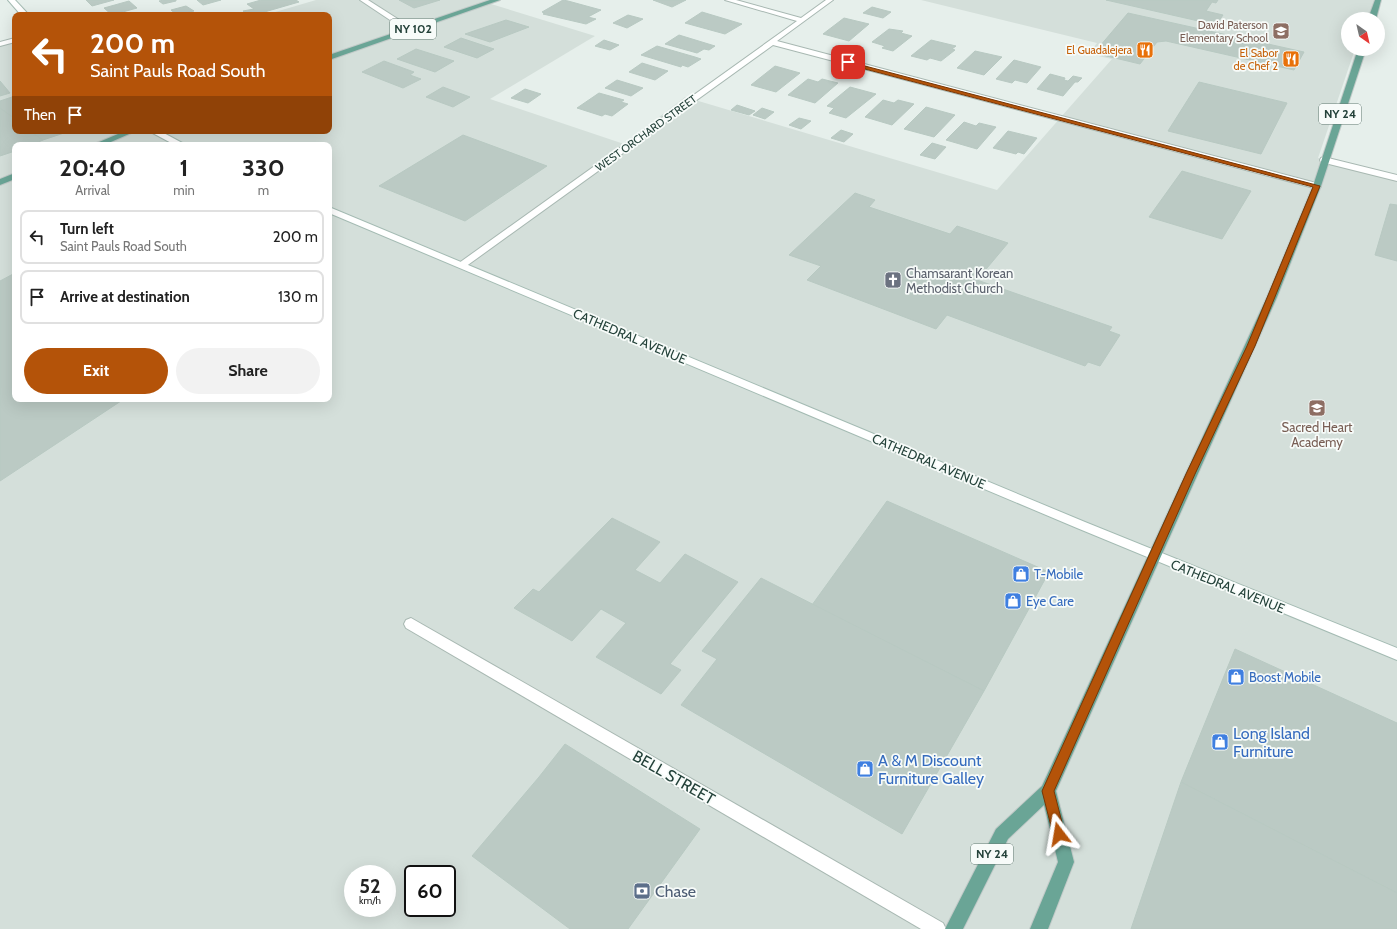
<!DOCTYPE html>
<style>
body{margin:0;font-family:Cabin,sans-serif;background:#f2f2f2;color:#222;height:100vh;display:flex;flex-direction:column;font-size:15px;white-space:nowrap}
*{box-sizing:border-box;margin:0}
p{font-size:13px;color:#767676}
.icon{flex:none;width:22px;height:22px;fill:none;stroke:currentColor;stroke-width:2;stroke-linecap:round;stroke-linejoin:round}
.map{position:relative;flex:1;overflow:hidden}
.drawer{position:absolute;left:12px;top:142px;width:320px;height:260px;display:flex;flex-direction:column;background:#fff;border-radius:8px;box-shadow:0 4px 16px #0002}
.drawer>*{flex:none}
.top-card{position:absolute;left:12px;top:12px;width:320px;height:122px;border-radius:8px;box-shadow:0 4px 16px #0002;background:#b45309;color:#fff;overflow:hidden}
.needle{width:26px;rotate:146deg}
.controls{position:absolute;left:1341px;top:12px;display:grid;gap:8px}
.controls a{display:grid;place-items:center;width:44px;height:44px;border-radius:50%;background:#fff;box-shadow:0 4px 16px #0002;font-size:20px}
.speed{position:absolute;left:344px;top:865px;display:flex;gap:8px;font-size:20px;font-weight:700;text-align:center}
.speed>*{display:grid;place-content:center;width:52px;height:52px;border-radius:50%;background:#fff;box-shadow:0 4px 16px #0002;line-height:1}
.speed small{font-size:10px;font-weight:400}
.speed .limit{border:2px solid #111;border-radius:6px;background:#fff;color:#111}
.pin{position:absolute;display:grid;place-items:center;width:34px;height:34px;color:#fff;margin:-17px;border-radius:8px;box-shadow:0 2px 6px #0006}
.me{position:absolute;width:44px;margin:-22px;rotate:346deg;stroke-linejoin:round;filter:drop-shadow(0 0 3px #0008)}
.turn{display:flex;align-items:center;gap:14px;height:84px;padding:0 12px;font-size:18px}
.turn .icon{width:52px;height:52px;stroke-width:2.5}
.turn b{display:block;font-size:28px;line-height:34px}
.then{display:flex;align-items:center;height:38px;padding:0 12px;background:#0003;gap:8px;font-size:15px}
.eta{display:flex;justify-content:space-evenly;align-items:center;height:68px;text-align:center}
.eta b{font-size:24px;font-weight:700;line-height:28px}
.button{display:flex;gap:8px;margin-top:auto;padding:8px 12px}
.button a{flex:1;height:46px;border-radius:24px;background:#b45309;color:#fff;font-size:16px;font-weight:700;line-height:46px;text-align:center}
.button a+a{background:#f2f2f2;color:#222}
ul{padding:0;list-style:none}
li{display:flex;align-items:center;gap:12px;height:54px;margin:0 8px 6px;padding:0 4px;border:2px solid #e0e0e0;border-radius:8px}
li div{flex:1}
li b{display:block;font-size:15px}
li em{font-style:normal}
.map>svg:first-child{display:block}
</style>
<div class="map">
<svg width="1397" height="929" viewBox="0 0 1397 929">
<rect width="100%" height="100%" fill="#e6efeb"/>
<path fill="#d4dfda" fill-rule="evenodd" d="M316,0h185l-10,4 104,32 -105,63 134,45 61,-47 312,93 115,-131 -23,-5 8,-11 -176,-43h454l-7,19h-20v30h7l-37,109 79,19v752h-1397v-883l15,-4v89h314v-116h-64zM15,145h314v254h-314zM353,874h34v34h-34zM413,874h34v34h-34z"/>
<g fill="#bbcac4" stroke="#b8c9c2">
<path d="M86,0h28l-22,6z"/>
<path d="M164,0h12v1l-13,3 -4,-3z"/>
<path d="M197,0h24l-18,5z"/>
<path d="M261,0h35l3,2 -45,13h-6l-5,-4 11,-2 -7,-5z"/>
<path d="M399,0h41l-26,8z"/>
<path d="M563,0l5,1 33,9 -13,7 8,2 -10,5 -43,-10 2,-1 -3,-1z"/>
<path d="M653,0h33l-14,7z"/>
<path d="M1106,0h112l-2,3 -4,-1 -6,9 17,4 -7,10z"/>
<path d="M129,1l8,7 -25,7 -8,-7z"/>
<path d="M186,6l8,5 -17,4 -6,-5z"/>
<path d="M872,7l19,5 -8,6 -20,-5z"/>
<path d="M702,12l40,12 -17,10 -40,-11z"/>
<path d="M1128,13l176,39 -10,18 -128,-29 -9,1 -17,22 -46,-11z"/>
<path d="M628,15l15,4 -16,9 -14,-5z"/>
<path d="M844,18l25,6 -20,17 -26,-7z"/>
<path d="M506,20l23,7 -39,15 -25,-8z"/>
<path d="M889,29l14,2 -2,2 11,3 -19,15 -11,-3 3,-2 -13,-4z"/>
<path d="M679,35l36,11 -6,4 -5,-1 -7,4 -32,-9z"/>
<path d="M461,38l33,11 -17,9 -33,-11z"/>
<path d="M604,40l15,5 -9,5 -15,-4z"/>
<path d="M931,40l25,6 -4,3 3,1 -14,11 -11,-3 -3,2 -16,-4z"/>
<path d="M657,46l38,11 6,2 -13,8 -6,-2 -1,2 -40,-12z"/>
<path d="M416,49l38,12 -19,11 -38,-13z"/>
<path d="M975,51l27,6 -18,18 -27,-7z"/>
<path d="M1014,60l27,7 -14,16 -12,-3 -3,3 -16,-4z"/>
<path d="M384,61l30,11 -4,3 11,4 -18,9 -41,-16z"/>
<path d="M642,63l26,8 -13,9 -26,-8z"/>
<path d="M775,66l25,7 -24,19 -25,-7z"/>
<path d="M1050,74l15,4 -1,2 4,1 5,-5 9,2 -4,4h-3l-12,14 -26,-7z"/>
<path d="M808,79l10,3 4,-3 16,4 -23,20 -27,-8z"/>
<path d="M617,80l26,8 -12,8 -26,-8z"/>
<path d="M0,81l10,12 -10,3z"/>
<path d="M1199,82l88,21 -26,51 -93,-23z"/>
<path d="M443,87l27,10 -17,10 -27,-10z"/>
<path d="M850,87l26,7 -30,24 -17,-5 5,-5 -7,-2z"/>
<path d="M525,89l16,5 -13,9 -17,-5z"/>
<path d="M599,93l25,7 -3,2 7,2 -16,12 -7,-2 -3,2 -25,-8z"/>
<path d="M15,96v23l-15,-11v-7z"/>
<path d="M883,100l11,3 4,-3 16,4 -22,21 -27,-8z"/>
<path d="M737,105l18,6 -6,4 -18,-5z"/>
<path d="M926,107l29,8 -21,22 -30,-8z"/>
<path d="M0,108l15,11v12h15l13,9 -12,5h-16v6l-15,5z"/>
<path d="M762,108l12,4 -9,7 -12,-4z"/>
<path d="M799,118l12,3 -10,8 -12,-4z"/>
<path d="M964,122l12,4 3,-3 17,4 -19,22 -31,-9z"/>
<path d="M841,130l12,4 -9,8 -13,-4z"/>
<path d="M30,131h40l-27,9z"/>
<path d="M1008,131l29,7 -13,16 -6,-2 -2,2 -23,-6z"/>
<path d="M463,135l84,31 -82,55 -86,-35z"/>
<path d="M932,143l14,4 -11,12 -15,-4z"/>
<path d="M1182,171l69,20 -29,48 -73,-22z"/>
<path d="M855,193l20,7 -6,7 81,27 7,-8 51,17 -31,37 135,47 -3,4 11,4 -20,31 -12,-4 -3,4 -138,-51 -11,14 -129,-49 14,-14 -32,-11z"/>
<path d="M1390,204l7,1v56l-22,-6z"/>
<path d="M15,273v126h109l-124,82v-200z"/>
<path d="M887,501l162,71 -65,119 -172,-86z"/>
<path d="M612,518l48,24 -25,28 25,13 25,-29 53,28 -68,82 11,6 -20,24 -65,-37 30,-34 -25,-14 -29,32 -58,-33 19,-19 6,3z"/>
<path d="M761,578l223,113 -82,143 -221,-129 36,-46 -15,-8z"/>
<path d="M1235,649l162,74v170l-216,-111z"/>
<path d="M565,744l135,85 -72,100h-58l-98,-73 67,-79z"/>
<path d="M1181,782l216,111v36h-266z"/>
</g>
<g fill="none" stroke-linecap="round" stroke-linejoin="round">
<g stroke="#a8b8b2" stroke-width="2">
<g id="street">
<path d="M360,0h8l47,30 -1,2h-6z"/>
<path d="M725,0h11l65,18 25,-18h7l-56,41 543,143 1,2 -1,2h-6l-541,-143 -308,222h-6l-2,-2 2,-2 338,-242z"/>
<path d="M15,38v4l-15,4v-4z"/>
<path d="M1324,157l73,18v6l-76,-19 -1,-2 1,-2z"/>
<path d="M411,618l532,305 3,6h-25l-515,-301 -2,-4 2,-4z"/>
</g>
</g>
<g stroke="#a4bbb3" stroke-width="2">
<g id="secondary">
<path d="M8,0h7l14,15h-8z"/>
<path d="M149,131h11l26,14h-11z"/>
<path d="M329,207l756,315 312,126v12l-320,-132 -748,-315z"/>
</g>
</g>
<g stroke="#c2cac8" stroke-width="2">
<g id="primary">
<path d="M490,0h10l-171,60v-5z"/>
<path d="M1375,0h6l-5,19h-8z"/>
<path d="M1358,49h8l-45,137 -44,111 -221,494 18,71 -26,67h-18l28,-67 -14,-57 -36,34 -45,90h-18l51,-100 46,-43 225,-489 46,-111z"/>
<path d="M125,131h11l-32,14h-12z"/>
<path d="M15,173v6l-15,6v-6z"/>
</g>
</g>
<use href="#street" fill="#fff" fill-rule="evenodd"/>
<use href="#secondary" fill="#fff" fill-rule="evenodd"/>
<use href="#primary" fill="#6aa596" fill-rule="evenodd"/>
</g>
<path fill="#b45309" stroke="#753606" d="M846,61l474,125 -65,160 -60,128 -141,317 11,43 -2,4 -4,2 -5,-2 -1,-4 -11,-43 144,-317 61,-128 66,-159 -467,-123z"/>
<defs>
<g id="school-square" transform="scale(0.9)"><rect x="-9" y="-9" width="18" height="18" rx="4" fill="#8d6e63" stroke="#f7fbf9"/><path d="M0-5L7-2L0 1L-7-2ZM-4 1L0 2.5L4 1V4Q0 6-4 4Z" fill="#fff"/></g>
<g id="restaurant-square" transform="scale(0.9)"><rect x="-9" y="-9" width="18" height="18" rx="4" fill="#e8710a" stroke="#f7fbf9"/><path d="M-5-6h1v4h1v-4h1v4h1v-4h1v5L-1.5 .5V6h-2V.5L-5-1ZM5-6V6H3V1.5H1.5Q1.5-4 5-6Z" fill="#fff"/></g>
<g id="church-square" transform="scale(0.9)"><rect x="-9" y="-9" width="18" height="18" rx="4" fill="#6b7280" stroke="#f7fbf9"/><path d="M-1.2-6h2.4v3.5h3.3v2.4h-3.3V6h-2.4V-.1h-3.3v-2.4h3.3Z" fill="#fff"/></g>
<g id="shop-square" transform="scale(0.9)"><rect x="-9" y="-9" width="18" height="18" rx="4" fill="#3f7fe0" stroke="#f7fbf9"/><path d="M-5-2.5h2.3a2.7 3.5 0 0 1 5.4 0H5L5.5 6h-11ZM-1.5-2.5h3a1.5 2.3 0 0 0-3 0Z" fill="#fff"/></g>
<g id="bank-square" transform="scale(0.9)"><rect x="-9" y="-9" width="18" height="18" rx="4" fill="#5c6f8a" stroke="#f7fbf9"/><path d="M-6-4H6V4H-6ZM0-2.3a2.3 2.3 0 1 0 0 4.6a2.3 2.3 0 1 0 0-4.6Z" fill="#fff"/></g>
</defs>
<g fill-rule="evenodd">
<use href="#school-square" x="1281" y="31"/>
<use href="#restaurant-square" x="1145" y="50"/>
<use href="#restaurant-square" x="1291" y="59"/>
<use href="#church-square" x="893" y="280"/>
<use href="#school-square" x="1317" y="408"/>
<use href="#shop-square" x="1021" y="574"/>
<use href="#shop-square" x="1013" y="601"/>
<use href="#shop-square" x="1236" y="677"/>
<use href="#shop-square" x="1220" y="742"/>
<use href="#shop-square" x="865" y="769"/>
<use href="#bank-square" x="642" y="891"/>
</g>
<g text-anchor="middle" stroke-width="3.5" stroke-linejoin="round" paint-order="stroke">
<g font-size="11" fill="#785e54" stroke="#f7fbf9" text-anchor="end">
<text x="1268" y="29">David Paterson<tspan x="1268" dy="13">Elementary School</tspan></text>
</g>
<g font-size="11" fill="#c56008" stroke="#f7fbf9" text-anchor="end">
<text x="1132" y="54">El Guadalejera</text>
<text x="1278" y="57">El Sabor<tspan x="1278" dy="13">de Chef 2</tspan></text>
</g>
<g font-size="11" fill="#24423a" stroke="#f7fbf9">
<text transform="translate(646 133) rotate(-36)" y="4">WEST ORCHARD STREET</text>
</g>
<g fill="#f7fbf9" stroke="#637a73" stroke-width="1">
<rect x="390" y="19" width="46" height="20" rx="3"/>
<rect x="1319" y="104" width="42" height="20" rx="3"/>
<rect x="971" y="844" width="42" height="20" rx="3"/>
</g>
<g font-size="12" font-weight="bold" fill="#24423a">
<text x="413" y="33">NY 102</text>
<text x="1340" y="118">NY 24</text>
<text x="992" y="858">NY 24</text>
</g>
<g font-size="13" fill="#5b616d" stroke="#f7fbf9" text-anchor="start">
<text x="906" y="278">Chamsarant Korean<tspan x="906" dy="15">Methodist Church</tspan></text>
</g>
<g font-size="13" fill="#24423a" stroke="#f7fbf9">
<text transform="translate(630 336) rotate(23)" y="5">CATHEDRAL AVENUE</text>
<text transform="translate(929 461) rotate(23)" y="5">CATHEDRAL AVENUE</text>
<text transform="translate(1228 586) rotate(22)" y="5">CATHEDRAL AVENUE</text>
</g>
<g font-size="13" fill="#785e54" stroke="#f7fbf9">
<text x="1317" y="432">Sacred Heart<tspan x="1317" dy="15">Academy</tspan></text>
</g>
<g font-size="13" fill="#366cbe" stroke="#f7fbf9" text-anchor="start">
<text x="1034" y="579">T-Mobile</text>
<text x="1026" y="606">Eye Care</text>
<text x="1249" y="682">Boost Mobile</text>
</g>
<g font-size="16" fill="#366cbe" stroke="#f7fbf9" text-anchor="start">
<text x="1233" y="739">Long Island<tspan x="1233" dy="18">Furniture</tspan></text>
<text x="878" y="766">A &amp; M Discount<tspan x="878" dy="18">Furniture Galley</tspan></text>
</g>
<g font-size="16" fill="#24423a" stroke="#f7fbf9">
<text transform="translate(674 777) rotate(30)" y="6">BELL STREET</text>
</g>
<g font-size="16" fill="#4e5e75" stroke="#f7fbf9" text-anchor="start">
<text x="655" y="897">Chase</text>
</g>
</g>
</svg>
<div class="controls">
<a><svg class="needle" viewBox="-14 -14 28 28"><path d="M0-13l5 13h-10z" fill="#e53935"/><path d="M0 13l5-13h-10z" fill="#767676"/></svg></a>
</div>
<div class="speed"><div>52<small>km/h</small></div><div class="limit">60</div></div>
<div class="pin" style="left:848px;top:62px;background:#d93025"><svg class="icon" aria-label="arrive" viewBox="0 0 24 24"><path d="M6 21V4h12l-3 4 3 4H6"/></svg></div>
<svg class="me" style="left:1059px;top:834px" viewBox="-20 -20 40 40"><path d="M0-17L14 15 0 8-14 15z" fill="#b45309" stroke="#fff" stroke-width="4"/></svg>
<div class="top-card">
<div class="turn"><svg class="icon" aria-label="left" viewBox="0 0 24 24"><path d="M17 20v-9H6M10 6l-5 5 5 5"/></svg><div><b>200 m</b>Saint Pauls Road South</div></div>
<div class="then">Then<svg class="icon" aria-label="arrive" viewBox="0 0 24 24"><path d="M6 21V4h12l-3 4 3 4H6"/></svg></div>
</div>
<section class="drawer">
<div class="eta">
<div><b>20:40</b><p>Arrival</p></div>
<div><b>1</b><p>min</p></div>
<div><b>330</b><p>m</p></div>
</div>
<ul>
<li><svg class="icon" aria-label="left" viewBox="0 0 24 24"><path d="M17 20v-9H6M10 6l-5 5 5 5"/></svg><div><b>Turn left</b><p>Saint Pauls Road South</p></div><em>200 m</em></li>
<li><svg class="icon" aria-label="arrive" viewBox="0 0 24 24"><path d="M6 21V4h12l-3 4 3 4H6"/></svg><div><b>Arrive at destination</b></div><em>130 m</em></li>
</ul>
<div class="button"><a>Exit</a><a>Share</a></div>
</section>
</div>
